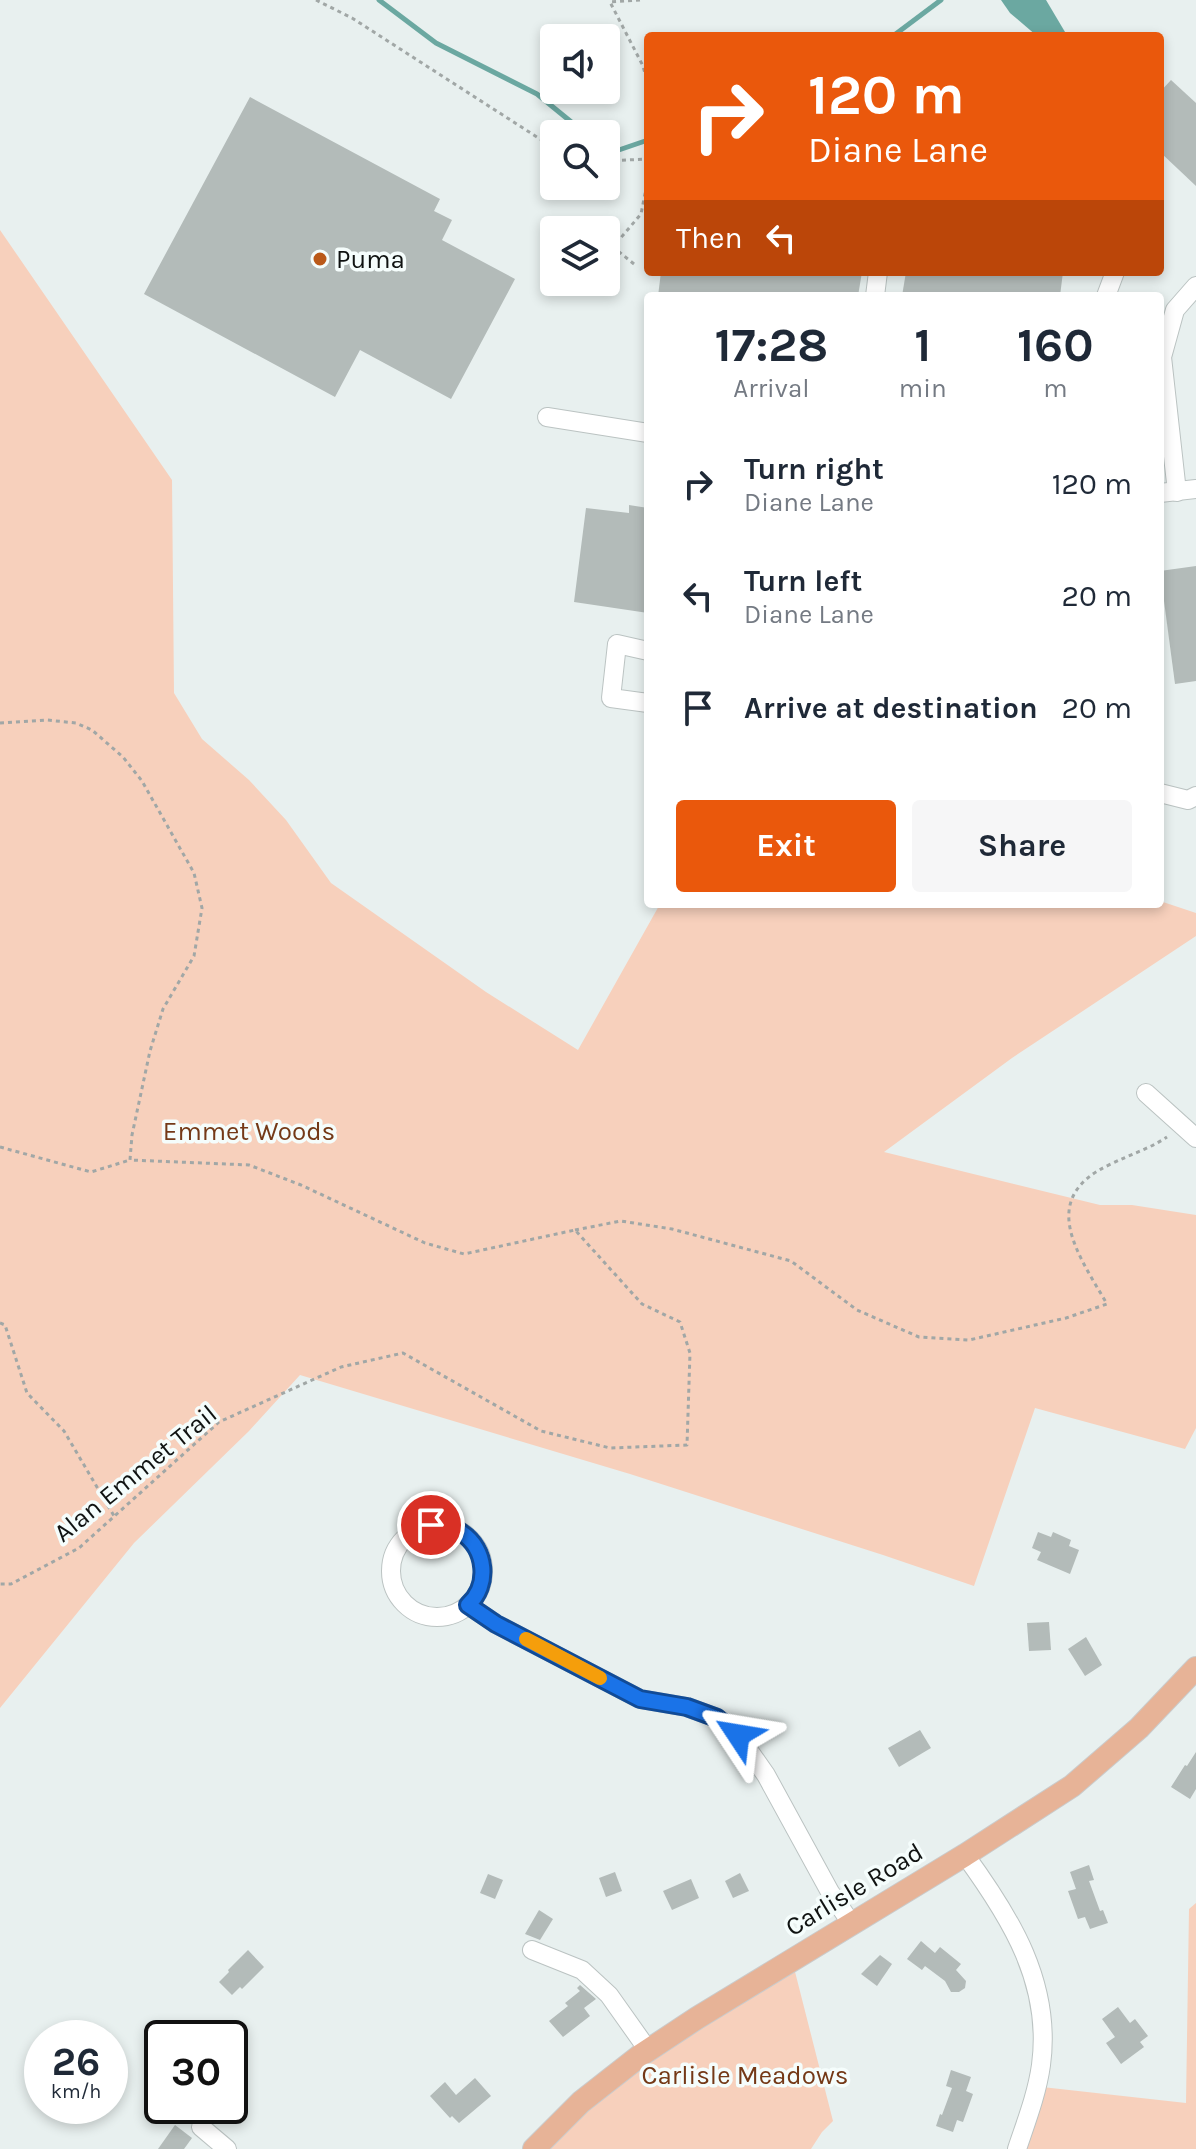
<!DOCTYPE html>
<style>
body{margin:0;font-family:Karla,sans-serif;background:#f6f6f7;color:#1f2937;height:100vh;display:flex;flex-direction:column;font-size:30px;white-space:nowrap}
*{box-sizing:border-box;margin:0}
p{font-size:26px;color:#747a83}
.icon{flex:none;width:44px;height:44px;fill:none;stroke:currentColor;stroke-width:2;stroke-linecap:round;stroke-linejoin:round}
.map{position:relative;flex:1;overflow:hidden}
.sheet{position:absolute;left:644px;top:292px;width:520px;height:616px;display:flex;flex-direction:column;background:#fff;border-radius:8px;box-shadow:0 4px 12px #0003}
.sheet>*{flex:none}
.guide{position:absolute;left:644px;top:32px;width:520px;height:244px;border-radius:8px;box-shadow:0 4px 12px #0003;background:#ea580c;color:#fff;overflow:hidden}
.buttons{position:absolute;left:540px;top:24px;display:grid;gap:16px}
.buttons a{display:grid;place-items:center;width:80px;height:80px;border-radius:8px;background:#fff;box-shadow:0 4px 12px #0003;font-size:40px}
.speed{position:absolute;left:24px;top:2020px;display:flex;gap:16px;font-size:40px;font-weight:700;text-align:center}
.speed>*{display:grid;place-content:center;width:104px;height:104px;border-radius:50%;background:#fff;box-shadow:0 4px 12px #0003;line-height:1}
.speed small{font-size:20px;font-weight:400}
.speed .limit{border:4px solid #111;border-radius:12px;background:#fff;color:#111}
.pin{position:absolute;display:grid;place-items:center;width:68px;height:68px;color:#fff;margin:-34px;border:4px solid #fff;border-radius:50%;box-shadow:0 2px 8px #0007}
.me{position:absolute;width:88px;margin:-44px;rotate:303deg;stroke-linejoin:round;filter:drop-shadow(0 0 6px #0008)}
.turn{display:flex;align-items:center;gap:28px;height:168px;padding:0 32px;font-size:36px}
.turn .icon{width:104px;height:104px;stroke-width:2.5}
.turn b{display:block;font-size:56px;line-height:68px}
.then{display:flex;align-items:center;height:76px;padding:0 32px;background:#0003;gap:16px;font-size:30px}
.eta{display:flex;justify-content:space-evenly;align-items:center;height:136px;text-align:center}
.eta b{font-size:48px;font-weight:700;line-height:56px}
.action{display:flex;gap:16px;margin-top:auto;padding:16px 32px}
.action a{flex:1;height:92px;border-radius:8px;background:#ea580c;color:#fff;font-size:32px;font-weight:700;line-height:92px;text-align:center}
.action a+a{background:#f6f6f7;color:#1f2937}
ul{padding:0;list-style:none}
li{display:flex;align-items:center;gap:24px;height:112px;padding:0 32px}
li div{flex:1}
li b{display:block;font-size:30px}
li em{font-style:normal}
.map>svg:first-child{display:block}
</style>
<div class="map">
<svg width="1196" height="2149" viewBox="0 0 1196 2149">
<rect width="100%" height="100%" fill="#e8f0ef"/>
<g fill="#f7d0bc">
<path d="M0,230l172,250 2,213 28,46 47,41 37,40 45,63 155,109 92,58 82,-146h500v-3l36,12v23l-184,122 -128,94 216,53h32l64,10v213l-11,21 -150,-41 -61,178 -91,-31 -253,-81 -330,-99 -51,56 -115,112 -134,165z"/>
<path d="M1196,1903v246h-171l17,-62 144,16 3,-194z"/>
<path d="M791,1956l42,165 -11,11 -11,17h-277z"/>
</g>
<path fill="#6ba8a1" d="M1001,0h45l19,32 -5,4h-23l-27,-23z"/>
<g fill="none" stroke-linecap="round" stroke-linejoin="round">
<g stroke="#6ba8a1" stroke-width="5">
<path d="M379,0l57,43 101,51 49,40"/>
<path d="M893,36l48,-36"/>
<path d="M606,151l4,2 38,-13"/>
</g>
</g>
<g fill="#b3bbb9">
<path d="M1171,80l25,23v83l-36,-34v-60z"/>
<path d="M250,97l190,102 -6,12 18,9 -10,20 73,39 -64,120 -91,-49 -25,47 -191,-103z"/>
<path d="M661,272h201l-4,24h-200z"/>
<path d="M906,272h157l-3,24h-158z"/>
<path d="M629,505l19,3v105l-74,-11 12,-94 43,5z"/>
<path d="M1196,566v115l-21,3 -15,-113z"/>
<path d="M1038,1532l13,5 2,-5 18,8 -2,6 10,4 -9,24 -33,-14 4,-8 -9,-4z"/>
<path d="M1049,1622l2,28 -22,1 -2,-28z"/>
<path d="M1086,1637l16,28 -17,11 -17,-27z"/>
<path d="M920,1730l11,18 -32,19 -11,-19z"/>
<path d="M1196,1752v37l-6,10 -19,-12 14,-22 2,1z"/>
<path d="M1089,1865l5,15 -5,1 11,30 3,-1 5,13 -18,6 -5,-12 -7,2 -10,-28 8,-2 -6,-17z"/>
<path d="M615,1872l7,19 -16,6 -7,-19z"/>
<path d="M740,1873l9,18 -16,7 -8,-17z"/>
<path d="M488,1874l15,6 -8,19 -15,-6z"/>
<path d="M691,1879l8,19 -27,12 -9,-19z"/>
<path d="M539,1910l14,9 -13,21 -15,-6z"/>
<path d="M921,1941l14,12 5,-6 21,17 -5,6 10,11 -1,7 -6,4h-8l-6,-11 -20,-15 -3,4 -15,-11z"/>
<path d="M248,1950l16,17 -22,22 -2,-2 -8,8 -13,-13 10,-10 -1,-2z"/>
<path d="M880,1955l12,9 -15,22 -16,-12z"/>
<path d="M580,1985l16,14 -12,9 6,8 -27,21 -14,-16 19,-15 -3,-3 15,-12 -3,-3z"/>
<path d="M1118,2007l12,16 5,-4 13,17 -8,6 4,5 -23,17 -15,-21 9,-6 -13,-18z"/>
<path d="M951,2070l20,7 -5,14 7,3 -10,28 -6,-2 -4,12 -17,-6 4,-12 2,1 10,-27 -6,-2z"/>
<path d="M475,2078l16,18 -32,27 -7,-7 -2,2 -20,-22 15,-14 11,13z"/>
<path d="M175,2125l17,13 -8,11h-26z"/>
</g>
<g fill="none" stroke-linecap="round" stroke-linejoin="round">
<g stroke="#bbc3c2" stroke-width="20">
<g id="minor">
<path d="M875,296l3,-24"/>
<path d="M1106,296l9,-24"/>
<path d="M547,417l101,16"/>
<path d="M1177,492l-15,-135 13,-47 21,-24"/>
<path d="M1160,493l36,-4"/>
<path d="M648,651l-31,-7 -6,54 37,5"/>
<path d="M1160,793l28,7 8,-4"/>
<path d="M1146,1093l50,45"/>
<circle cx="437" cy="1571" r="46"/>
<path d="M468,1605l28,19 144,75 47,8 30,11 21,17 28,40 64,117 21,31"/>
<path d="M965,1855c46,63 87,129 76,210 -4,29 -15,57 -24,84"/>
<path d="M532,1950l50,20 27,25 39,55"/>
<path d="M201,2127l26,22"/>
</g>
</g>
<g stroke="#cacbcb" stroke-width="24">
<path id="major" d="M534,2149l47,-47 60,-47 56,-37 268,-163 107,-69 67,-58 57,-60"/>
</g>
<g stroke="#a1a7a6" stroke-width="3" stroke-dasharray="4 4" stroke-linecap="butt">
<path d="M316,0l36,18 202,130"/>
<path d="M640,0l-30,2 33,64 5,19"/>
<path d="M606,161l42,-2"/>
<path d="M634,264l-21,-17 28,-33 7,-35"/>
<path d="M0,723l47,-3 29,3 16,7 31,27 19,24 52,92 8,35 -8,48 -31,53 -13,42 -18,84 -2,25 119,5 52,20 124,58 39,11 111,-24 67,74 38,18 10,31 -3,92 -77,3 -69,-17 -138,-78 -62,14 -122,55 -140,126 -68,36h-11"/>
<path d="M0,1147l91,25 39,-12"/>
<path d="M575,1230l46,-9 51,8 119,32 66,49 62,27 50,3 97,-22 41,-14c-29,-50 -71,-106 4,-140 20,-10 38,-15 56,-27"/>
<path d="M0,1323l5,2 22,68 37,38 50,85"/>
</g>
<use href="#minor" stroke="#fff" stroke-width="18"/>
<use href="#major" stroke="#e7b397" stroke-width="22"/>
</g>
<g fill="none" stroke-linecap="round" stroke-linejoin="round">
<g stroke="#114b97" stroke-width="20">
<path id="route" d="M431,1525c11,0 21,1 31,8 24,16 28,52 6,72l28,19 144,75 47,8 30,11 21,17"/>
</g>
<use href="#route" stroke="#1a73e8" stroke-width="14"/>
<path stroke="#f59e0b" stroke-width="14" d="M526,1639l74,39"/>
</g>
<circle fill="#ba5919" stroke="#f5fdfc" stroke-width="3" cx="320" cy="259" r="8"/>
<g text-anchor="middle" stroke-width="7" stroke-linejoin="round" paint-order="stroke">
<g font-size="26" fill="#0f1211" stroke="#f5fdfc" text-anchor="start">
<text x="336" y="268">Puma</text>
</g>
<g font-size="26" fill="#743917" stroke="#f5fdfc">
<text x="249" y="1140">Emmet Woods</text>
<text x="745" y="2084">Carlisle Meadows</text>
</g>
<g font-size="26" fill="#0f1211" stroke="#f5fdfc">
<text transform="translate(135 1473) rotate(-39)" y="9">Alan Emmet Trail</text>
<text transform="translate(854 1889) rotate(-31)" y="9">Carlisle Road</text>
</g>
</g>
</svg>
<div class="buttons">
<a><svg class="icon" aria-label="sound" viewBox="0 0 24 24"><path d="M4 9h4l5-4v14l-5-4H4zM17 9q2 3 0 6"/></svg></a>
<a><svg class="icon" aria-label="search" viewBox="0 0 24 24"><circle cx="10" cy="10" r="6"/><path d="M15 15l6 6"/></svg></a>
<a><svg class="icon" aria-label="layers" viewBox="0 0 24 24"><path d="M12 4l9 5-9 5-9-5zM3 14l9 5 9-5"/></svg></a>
</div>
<div class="speed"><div>26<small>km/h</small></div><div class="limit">30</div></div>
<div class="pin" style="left:431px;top:1525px;background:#d93025"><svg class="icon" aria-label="arrive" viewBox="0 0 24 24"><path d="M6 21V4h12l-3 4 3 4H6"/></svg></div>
<svg class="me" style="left:738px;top:1735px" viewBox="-20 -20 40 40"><path d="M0-17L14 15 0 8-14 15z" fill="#1a73e8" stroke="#fff" stroke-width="4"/></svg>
<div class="guide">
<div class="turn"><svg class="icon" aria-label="right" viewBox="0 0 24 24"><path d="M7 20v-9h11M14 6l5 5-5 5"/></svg><div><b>120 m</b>Diane Lane</div></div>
<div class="then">Then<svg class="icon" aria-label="left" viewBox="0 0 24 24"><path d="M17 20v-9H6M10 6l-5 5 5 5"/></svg></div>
</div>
<section class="sheet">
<div class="eta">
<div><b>17:28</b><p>Arrival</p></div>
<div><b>1</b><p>min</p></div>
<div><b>160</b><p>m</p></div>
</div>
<ul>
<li><svg class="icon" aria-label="right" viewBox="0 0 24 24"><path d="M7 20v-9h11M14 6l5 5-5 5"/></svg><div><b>Turn right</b><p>Diane Lane</p></div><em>120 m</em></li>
<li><svg class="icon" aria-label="left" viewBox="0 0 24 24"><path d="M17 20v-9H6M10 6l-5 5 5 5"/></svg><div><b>Turn left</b><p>Diane Lane</p></div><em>20 m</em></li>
<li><svg class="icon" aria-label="arrive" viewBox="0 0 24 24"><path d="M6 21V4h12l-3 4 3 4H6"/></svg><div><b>Arrive at destination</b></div><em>20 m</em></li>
</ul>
<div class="action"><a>Exit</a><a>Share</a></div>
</section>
</div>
